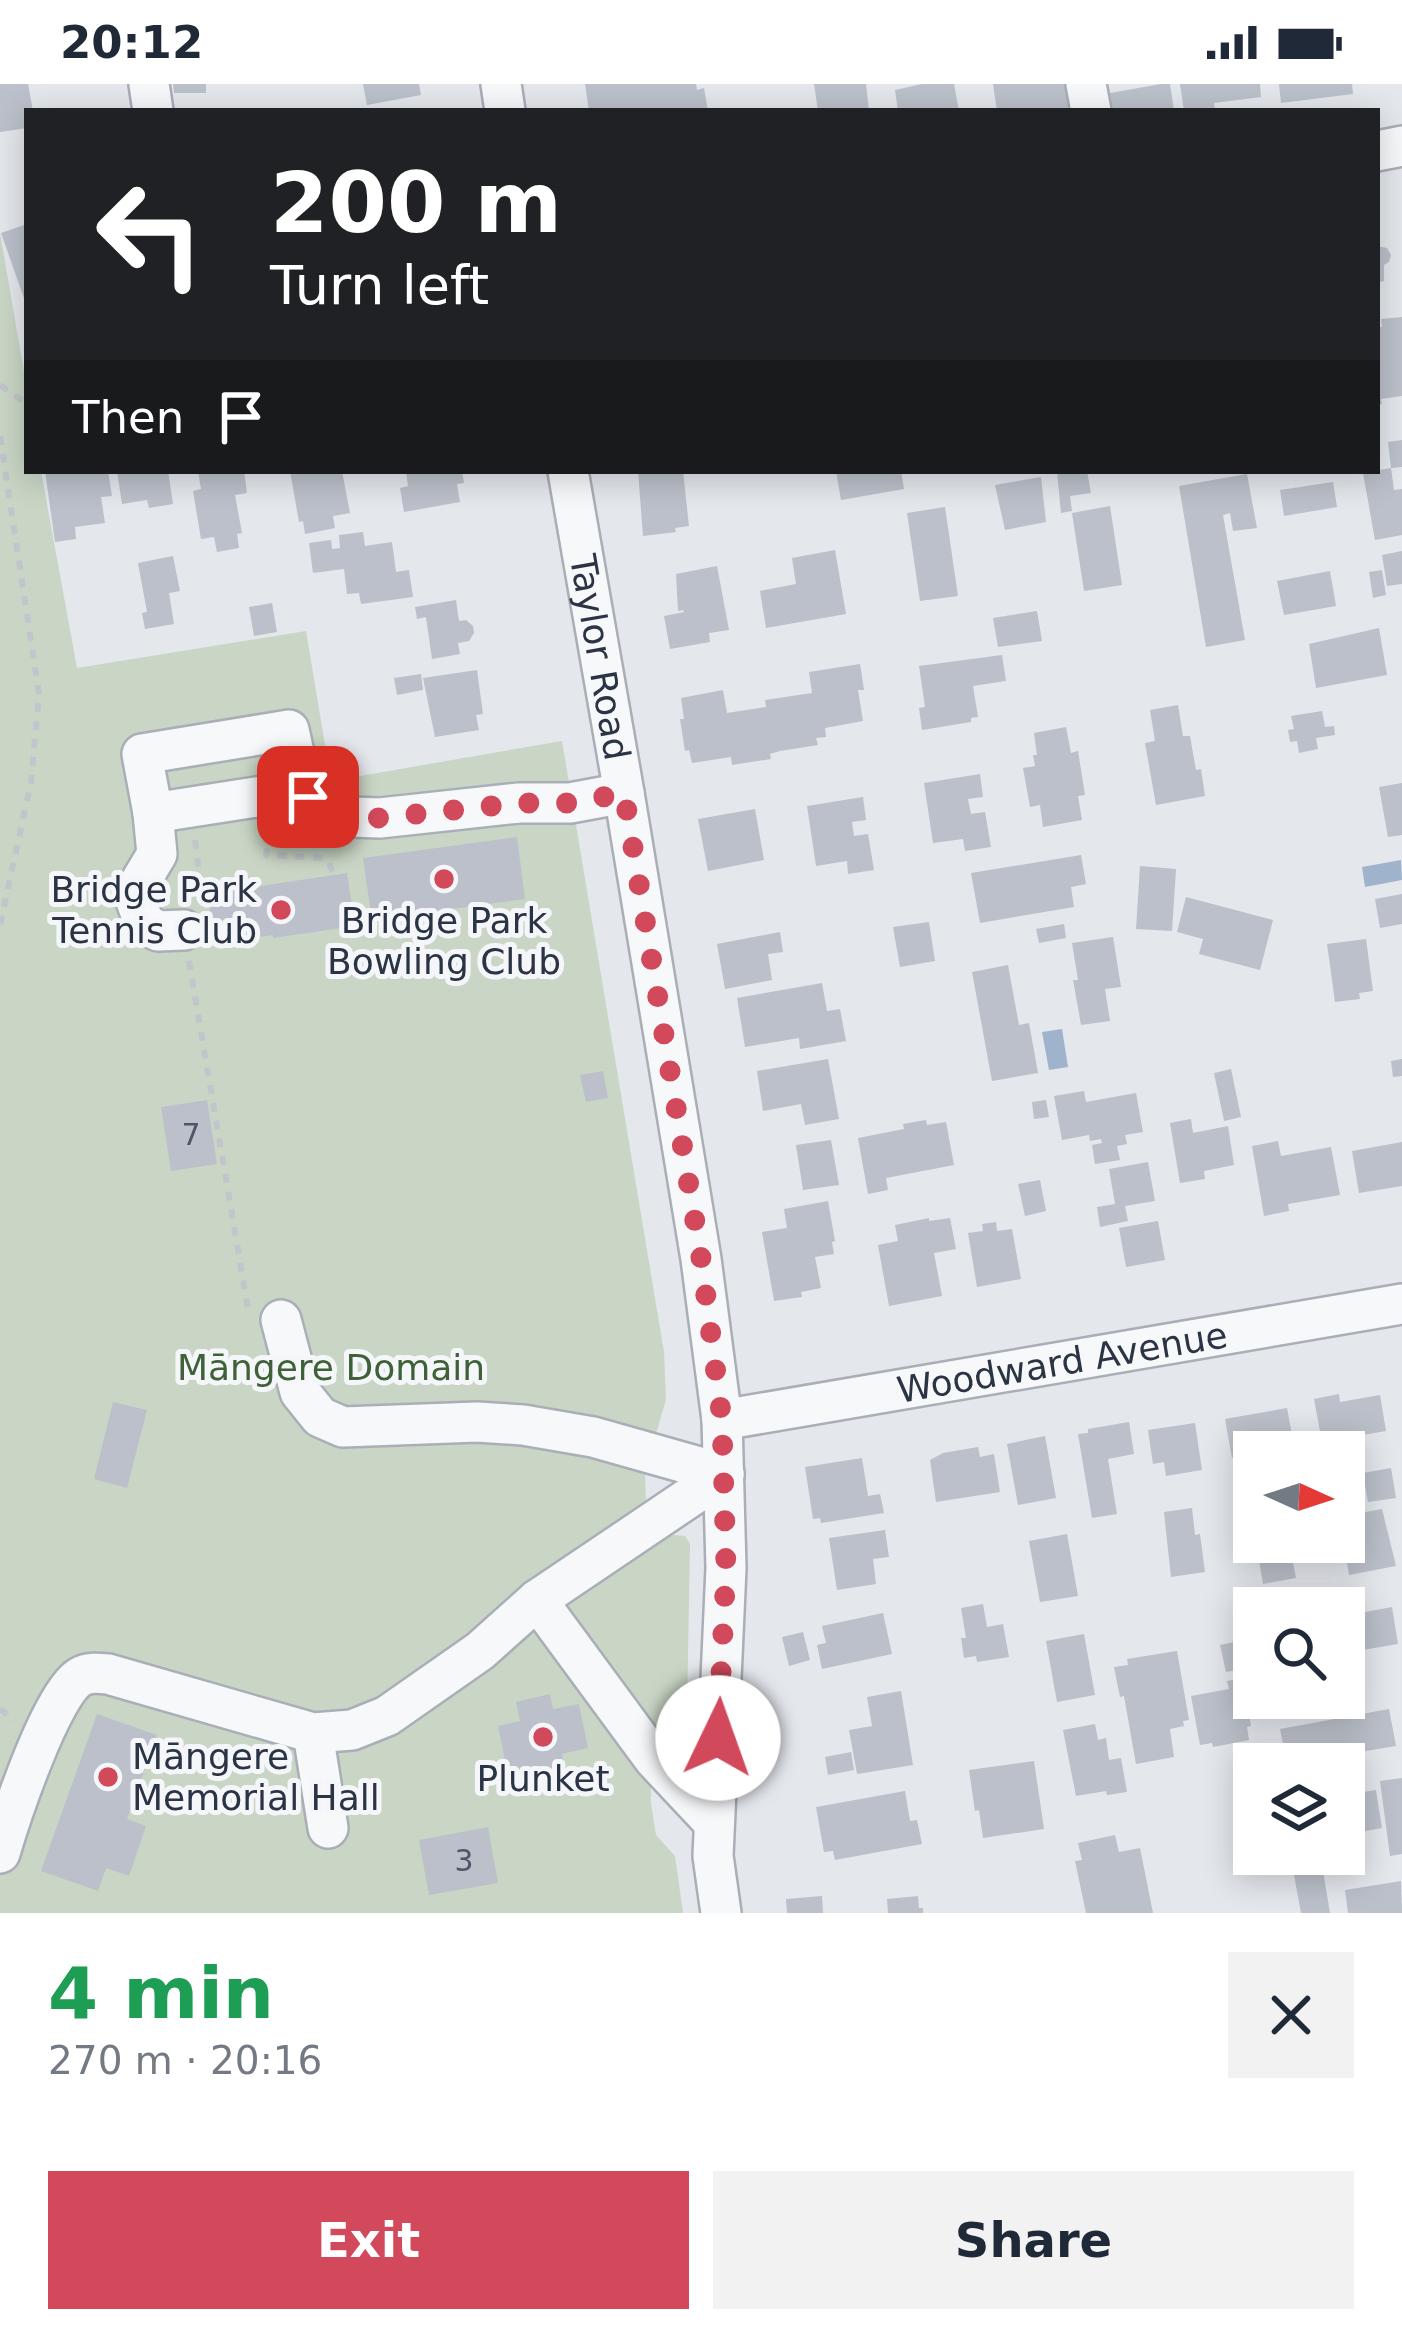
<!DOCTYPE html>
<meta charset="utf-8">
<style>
body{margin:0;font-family:"DejaVu Sans",sans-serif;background:#f2f2f3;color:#1f2937;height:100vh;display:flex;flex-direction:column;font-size:45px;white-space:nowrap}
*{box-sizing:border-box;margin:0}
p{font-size:39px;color:#747a83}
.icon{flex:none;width:66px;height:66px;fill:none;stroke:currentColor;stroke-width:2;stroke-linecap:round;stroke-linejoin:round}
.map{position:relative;height:1829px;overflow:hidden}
.side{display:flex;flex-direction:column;background:#fff;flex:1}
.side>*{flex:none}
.top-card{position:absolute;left:24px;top:24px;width:1356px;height:366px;border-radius:0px;box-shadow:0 6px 30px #0003;background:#202124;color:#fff;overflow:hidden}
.needle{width:78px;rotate:93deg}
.tools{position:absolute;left:1233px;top:1347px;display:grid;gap:24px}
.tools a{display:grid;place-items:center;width:132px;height:132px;border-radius:0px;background:#fff;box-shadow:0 6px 30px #0003;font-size:60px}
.pin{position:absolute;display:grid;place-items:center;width:102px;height:102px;color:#fff;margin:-51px;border-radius:24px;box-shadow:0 6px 18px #0006}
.me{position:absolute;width:132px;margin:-66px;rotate:3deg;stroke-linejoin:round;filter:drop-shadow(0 0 9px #0008)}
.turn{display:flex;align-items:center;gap:42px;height:252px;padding:0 48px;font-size:54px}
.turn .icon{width:156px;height:156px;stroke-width:2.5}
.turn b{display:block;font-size:84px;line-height:102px}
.then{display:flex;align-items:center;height:114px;padding:0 48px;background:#0003;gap:24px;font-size:45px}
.round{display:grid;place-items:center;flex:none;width:126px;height:126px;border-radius:0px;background:#f2f2f3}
.overview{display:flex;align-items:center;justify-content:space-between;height:204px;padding:0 48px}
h1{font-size:72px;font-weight:600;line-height:90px;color:#1e9e55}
.action{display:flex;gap:24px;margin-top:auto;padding:24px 48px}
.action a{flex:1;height:138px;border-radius:0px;background:#d1495b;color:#fff;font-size:48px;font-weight:600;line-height:138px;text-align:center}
.action a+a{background:#f2f2f3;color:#1f2937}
.status{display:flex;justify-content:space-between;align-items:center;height:84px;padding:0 60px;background:#fff;direction:ltr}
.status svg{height:33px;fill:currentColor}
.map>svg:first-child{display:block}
</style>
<div class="status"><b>20:12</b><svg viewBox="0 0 49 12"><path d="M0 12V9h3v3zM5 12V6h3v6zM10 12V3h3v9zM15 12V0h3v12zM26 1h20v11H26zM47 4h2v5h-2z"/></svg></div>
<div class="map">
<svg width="1402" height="1829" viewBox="0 0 1402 1829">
<rect width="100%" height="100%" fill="#e4e7ec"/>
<path fill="#c9d6c5" d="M0,149l27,156v82h14l36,197 229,-37 25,150 231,-40 102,611 2,48 -21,70 2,75 18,-11 20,2 5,8 -4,221 -36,-38 1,76 5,32 19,21 8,57h-683z"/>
<g fill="#9fb4cc">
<path d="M1401,776l1,20 -37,7 -3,-20z"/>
<path d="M1062,945l6,38 -19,3 -7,-38z"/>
</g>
<g fill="#bbc0ca">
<path d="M0,0h28l5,27h-6v17l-27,4z"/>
<path d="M173,0h33v9h-32z"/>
<path d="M363,0h56l2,11 -54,10z"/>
<path d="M585,0h111l1,6 7,-2 4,23h-119z"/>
<path d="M814,0h52l3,27h-51z"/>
<path d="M922,0h32l5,27h-61l-3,-21z"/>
<path d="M993,0h73l3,26 -72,1z"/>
<path d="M1161,0h9l4,27h-61l-3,-18z"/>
<path d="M1180,0h80l1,13 -47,6 1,8h-31z"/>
<path d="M1279,0h73l1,10 -72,9z"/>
<path d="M27,140v79l-1,1 -25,-71z"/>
<path d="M1377,162l10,2 4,7 -2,7 -5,3v16l-7,2z"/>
<path d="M1402,233v79l-21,3 1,5 -5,1v-78h5l-1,-8z"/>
<path d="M1402,356v27l-11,1 -3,-26z"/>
<path d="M1391,384l3,22 8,-1v46l-27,5 -12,-67z"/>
<path d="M45,387h63l4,25 -11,1 4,26 -30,4 1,12 -21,3z"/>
<path d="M117,387h51l5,33 -24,4 -2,-8 -25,4z"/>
<path d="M198,387h46l3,22 -12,2 7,38 -5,1 2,14 -22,4 -3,-15 -13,2 -8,-48 8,-2z"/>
<path d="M290,387h52l8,42 -17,3 2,12 -30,6 -2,-13 -4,1z"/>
<path d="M406,387h56l2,12 -7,1 3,18 -56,10 -4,-24 8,-2z"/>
<path d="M638,387h45l6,55 -14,2 1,4 -33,4z"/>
<path d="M836,387h65l3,18 -63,11z"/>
<path d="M1057,387h30l4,22 -21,3 2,15 -11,2z"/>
<path d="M1247,390l10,54 -24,3 -3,-18 -7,2 22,125 -39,7 -27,-161z"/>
<path d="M1041,393l5,45 -41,8 -10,-45z"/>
<path d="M1333,398l4,25 -53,9 -4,-26z"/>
<path d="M1110,422l12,79 -38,6 -12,-78z"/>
<path d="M945,423l13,89 -38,5 -13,-88z"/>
<path d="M363,448l2,14 27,-4 4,30 13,-2 4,27 -52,7 -2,-11 -12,1 -3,-25 -31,4 -4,-30 22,-3 1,9 8,-1 -1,-13z"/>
<path d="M835,466l11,64 -80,14 -6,-37 36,-7 -4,-26z"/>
<path d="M1402,467v33l-15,2 -5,-31z"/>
<path d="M173,472l7,35 -11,2 5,31 -29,5 -3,-16 5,-1 -9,-49z"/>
<path d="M717,482l12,64 -20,3 1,9 -40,7 -6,-33 20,-4 -1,-2 -5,1 -2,-37z"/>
<path d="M1382,486l4,25 -13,3 -4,-26z"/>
<path d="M1330,487l6,35 -52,9 -7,-34z"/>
<path d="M456,516l3,21 7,-1 7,6 1,7 -5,8 -11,2 2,11 -28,5 -6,-42 -9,2 -2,-12z"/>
<path d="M272,519l5,29 -23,4 -5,-29z"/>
<path d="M1037,527l5,30 -44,6 -5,-29z"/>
<path d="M1379,544l8,47 -71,13 -7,-44z"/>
<path d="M1002,571l4,26 -33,5 5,31 -7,1v4l-49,8 -3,-22 6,-1 -6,-41z"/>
<path d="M860,580l4,26h-6l5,31 -38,7 1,9 -10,1 2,7 -38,6 -10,3 1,5 -39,6 -1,-8 -39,6 -3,-13 -4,1 -5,-32h4l-3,-21 42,-8 4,23 39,-6 -1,-7 47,-7 -3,-21z"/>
<path d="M477,586l6,44 -7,1 3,15 -44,7 -12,-59z"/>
<path d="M421,590l2,16 -26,5 -3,-17z"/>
<path d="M1178,621l5,31h7l6,34 5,-1 4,27 -49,9 -11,-62 10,-2 -5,-31z"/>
<path d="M1322,627l3,16 9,-1 1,9 -19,3 2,11 -19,4 -2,-12 -7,1 -2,-12 6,-1 -3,-13z"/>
<path d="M1066,643l5,26 7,-2 7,44 -7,1 4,24 -39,7 -3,-22 -10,2 -7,-39 12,-2 -2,-11h4l-3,-22z"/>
<path d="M980,690l3,23 -15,2 3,15 14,-2 6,35 -26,4 -2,-12 -30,4 -9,-60z"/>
<path d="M1402,699v52l-14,2 -9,-50z"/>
<path d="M863,713l3,23 -14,2 2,14 14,-2 6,36 -26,4 -1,-13 -31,5 -9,-60z"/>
<path d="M755,725l9,51 -56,11 -10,-52z"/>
<path d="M517,753l8,62 -153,21 -9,-62z"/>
<path d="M1081,771l5,29 -15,3 3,20 -94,16 -9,-50z"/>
<path d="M1140,782l36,3 -4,62 -36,-2z"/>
<path d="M347,789l8,53 -82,12v-3l-58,8 -8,-49z"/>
<path d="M1402,810v30l-22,4 -5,-29z"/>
<path d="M1186,813l87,23 -13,50 -61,-16 4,-15 -26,-7z"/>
<path d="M929,838l6,39 -35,6 -7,-40z"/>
<path d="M1064,840l2,14 -27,5 -3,-14z"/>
<path d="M780,848l3,20 -15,2 4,26 -47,9 -8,-45z"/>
<path d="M1113,853l8,50 -16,2 5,32 -29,4 -8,-45h5l-6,-37z"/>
<path d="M1366,855l7,52 -14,2 1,6 -25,3 -8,-58z"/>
<path d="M1008,881l11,60 10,-2 9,50 -46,8 -20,-109z"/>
<path d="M822,899l5,28 13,-2 6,32 -46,8 -1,-11 -54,9 -8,-49z"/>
<path d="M828,975l11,60 -34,6 -4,-21 -38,7 -6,-40z"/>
<path d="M1402,975v17l-9,1 -2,-16z"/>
<path d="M1231,985l10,48 -17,4 -10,-48z"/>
<path d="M603,987l5,27 -22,4 -6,-27z"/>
<path d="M1084,1007l2,11 50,-9 7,39 -18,3 2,9 -10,2 3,14 -25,4 -3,-19 10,-2 -1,-4 -11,2 -1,-6 -27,5 -8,-44z"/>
<path d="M207,1016l10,64 -46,7 -10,-64z"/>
<path d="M1046,1016l3,17 -15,2 -2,-17z"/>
<path d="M1191,1035l2,14 35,-7 6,39 -30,6 1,8 -25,4 -10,-60z"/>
<path d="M926,1036l1,5 19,-3 8,43 -68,13 2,12 -20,4 -10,-56 46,-9 -1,-5z"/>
<path d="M831,1056l8,45 -36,5 -7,-45z"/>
<path d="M1278,1057l3,15 50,-9 9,48 -52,9 1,7 -25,5 -12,-70z"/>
<path d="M1402,1058v44l-43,7 -7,-42z"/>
<path d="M1148,1078l7,39 -30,5 3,15 -28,6 -3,-20 18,-3 -6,-35z"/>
<path d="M1040,1096l6,31 -21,5 -7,-32z"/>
<path d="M828,1117l7,40 -3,1 2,12 -19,3 6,31 -20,4 1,5 -28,4 -12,-69 25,-4 -3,-19z"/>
<path d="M929,1134v3l21,-3 6,31 -22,4 8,43 -53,10 -11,-61 20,-4 -3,-16z"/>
<path d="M1158,1137l7,39 -39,7 -7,-39z"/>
<path d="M996,1138l1,9 15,-2 9,50 -44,8 -9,-54 15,-2 -1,-7z"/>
<path d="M1339,1310l1,8 40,-7 6,36 -64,11 -8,-43z"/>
<path d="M113,1318l34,8 -20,78 -33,-9z"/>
<path d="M1287,1324l7,38 -62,12 -7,-39z"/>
<path d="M1129,1338l5,32 -26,5 9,55 -25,4 -14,-84 10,-1v-4z"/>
<path d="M1195,1339l7,47 -36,6 -2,-14 -11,2 -5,-34z"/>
<path d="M1045,1352l11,62 -38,7 -11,-61z"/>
<path d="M978,1363l2,10 14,-3 6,38 -64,10 -6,-42 13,-7z"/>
<path d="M862,1374l6,38 12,-2 4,19 -63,10 -1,-5 -7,1 -8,-52z"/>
<path d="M1254,1384v47h-2l-8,-45z"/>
<path d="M1391,1384l5,30 -28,4 -5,-29z"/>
<path d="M1192,1424l3,27 5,-1 5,38 -34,5 -7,-65z"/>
<path d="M1382,1425l14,57 -47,9 -4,-24h4l-5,-35z"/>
<path d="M885,1446l4,27 -16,2 3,25 -39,6 -8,-52z"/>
<path d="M1067,1450l11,62 -38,6 -11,-61z"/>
<path d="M1256,1458h33l7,36 -33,6z"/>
<path d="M983,1520l4,23 16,-3 6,33 -32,5 -1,-6 -12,2 -3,-20h5l-5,-30z"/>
<path d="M1392,1523l6,37 -54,9v-37z"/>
<path d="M883,1529l9,41 -70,15 -5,-24 9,-2 -4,-17z"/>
<path d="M803,1548l7,28 -21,6 -7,-29z"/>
<path d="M1084,1550l11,61 -38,7 -11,-61z"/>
<path d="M1249,1555l5,28 -28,5 -6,-27z"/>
<path d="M1177,1567l12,69 -6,1 1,5 -14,3 4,28 -38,7 -12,-68 -4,1 -6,-30 14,-2 -1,-6z"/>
<path d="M1248,1593l6,31 -6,1 3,17 -4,1 2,13 -36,7 -1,-4 -12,2 -9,-49 38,-7 -2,-8z"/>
<path d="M901,1607l12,74 -56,9 -8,-44 23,-4 -5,-29z"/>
<path d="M550,1610l3,15 26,-5 9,44 -26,6 3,13 -56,13 -11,-54 22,-5 -4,-19z"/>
<path d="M1389,1625l7,37 -109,18 -7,-35z"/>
<path d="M97,1630l60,21 -30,84 19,7 -17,50 -23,-8 -8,23 -57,-20z"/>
<path d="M1095,1640l3,16 8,-2 3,22 12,-2 6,34 -20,3 -1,-4 -30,5 -13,-66z"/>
<path d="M851,1668l3,18 -26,5 -3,-18z"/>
<path d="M1034,1677l10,68 -61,9 -4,-28 -4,1 -6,-41z"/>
<path d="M1402,1694v76l-12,2 -10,-75z"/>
<path d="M1376,1706l6,38 -38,7v-40z"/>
<path d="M905,1707l5,30 7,-1 5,24 -87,16 -2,-9 -9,1 -8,-45z"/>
<path d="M488,1743l10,56 -69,12 -10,-55z"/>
<path d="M1115,1751l4,17 21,-4 13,65h-67l-11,-52 7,-1 -4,-17z"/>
<path d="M1323,1787l7,42h-29l-7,-38z"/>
<path d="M1401,1797l1,32h-54l-3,-23z"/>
<path d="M822,1812l1,17h-36l-1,-14z"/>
<path d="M918,1812l1,12h4v5h-35l-1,-14z"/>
</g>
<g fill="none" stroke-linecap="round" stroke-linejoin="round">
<g stroke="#a9aeb7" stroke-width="44">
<g id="minor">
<path d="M149,0l4,27"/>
<path d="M501,0l4,27"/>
<path d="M1086,0l5,27"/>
<path d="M1377,67l25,-5"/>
<path id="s1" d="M568,387l56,322 77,466 21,161 4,148 -13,288 8,57"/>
<path d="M302,706l-149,23 -11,-59 147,-24 13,60 24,20 25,7 29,1 139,-15h51l54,-10"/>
<path d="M153,729l4,41 -15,25 -6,22 8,22 14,8 26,-1"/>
<path d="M281,1236l19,72 20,25 23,10 134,-5 46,3 70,12 131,37"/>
<path id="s2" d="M722,1336l680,-116"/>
<path d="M537,1516l117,159 60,64"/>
<path d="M313,1649l15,95"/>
<path d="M0,1769c10,-34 51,-159 80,-176 8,-5 18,-4 28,-3l205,59 39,-3 35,-14 93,-65 57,-51 187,-126"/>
</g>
</g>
<g stroke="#c2c5cb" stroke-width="6" stroke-dasharray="9 9" stroke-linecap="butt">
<path d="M0,301l27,19"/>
<path d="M0,352l39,258 -8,88 -31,143"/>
<path d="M300,751l-33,13 -1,7 57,3 5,3 6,14"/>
<path d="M195,756l8,65"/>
<path d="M189,877l59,348"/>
<path d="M0,1625l15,11"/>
</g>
<use href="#minor" stroke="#f7f8fa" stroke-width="39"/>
</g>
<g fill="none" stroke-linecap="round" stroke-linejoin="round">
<path stroke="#d1495b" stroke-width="21" stroke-dasharray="0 37.8" d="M308,713l18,13 25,7 29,1 139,-15h51l54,-10 77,465 21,162 4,148 -8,170"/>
</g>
<g fill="#d1495b" stroke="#f4f6f9" stroke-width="4.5">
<circle cx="444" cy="795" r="12"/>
<circle cx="281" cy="826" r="12"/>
<circle cx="543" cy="1653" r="12"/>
<circle cx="108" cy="1693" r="12"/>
</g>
<g text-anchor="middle" stroke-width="10" stroke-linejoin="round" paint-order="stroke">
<g font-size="30" fill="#4f5766">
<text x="191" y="1061">7</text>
<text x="464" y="1787">3</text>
</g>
<g font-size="36" fill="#2b3445" stroke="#f4f6f9">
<text dy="13" stroke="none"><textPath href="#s1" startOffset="189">Taylor Road</textPath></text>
<text dy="13" stroke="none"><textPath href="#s2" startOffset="345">Woodward Avenue</textPath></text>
</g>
<g font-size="36" fill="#2b3445" stroke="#f4f6f9">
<text x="257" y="818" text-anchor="end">Bridge Park<tspan x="257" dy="41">Tennis Club</tspan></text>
<text x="444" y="849">Bridge Park<tspan x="444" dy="41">Bowling Club</tspan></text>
<text x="132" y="1685" text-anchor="start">Māngere<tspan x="132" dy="41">Memorial Hall</tspan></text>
<text x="543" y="1707">Plunket</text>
</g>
<g font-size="36" fill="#3f6138" stroke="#f4f6f9">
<text x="331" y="1296">Māngere Domain</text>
</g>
</g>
</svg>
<div class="tools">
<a><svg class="needle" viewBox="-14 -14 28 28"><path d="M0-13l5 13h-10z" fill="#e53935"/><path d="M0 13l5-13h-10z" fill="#747a83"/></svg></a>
<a><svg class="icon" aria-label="search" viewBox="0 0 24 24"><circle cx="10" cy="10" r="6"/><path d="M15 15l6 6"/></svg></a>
<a><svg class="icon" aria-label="layers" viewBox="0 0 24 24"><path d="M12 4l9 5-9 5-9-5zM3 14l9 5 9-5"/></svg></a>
</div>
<div class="pin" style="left:308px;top:713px;background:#d93025"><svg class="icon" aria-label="arrive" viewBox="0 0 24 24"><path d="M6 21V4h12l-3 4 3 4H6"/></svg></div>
<svg class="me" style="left:718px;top:1654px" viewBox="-20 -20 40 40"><circle r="19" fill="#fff"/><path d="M0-13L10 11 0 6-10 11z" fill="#d1495b"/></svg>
<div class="top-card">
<div class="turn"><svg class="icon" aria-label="left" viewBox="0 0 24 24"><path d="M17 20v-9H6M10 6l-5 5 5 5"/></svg><div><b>200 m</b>Turn left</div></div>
<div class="then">Then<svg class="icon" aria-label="arrive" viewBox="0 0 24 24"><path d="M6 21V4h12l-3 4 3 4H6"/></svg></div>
</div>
</div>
<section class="side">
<div class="overview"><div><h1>4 min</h1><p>270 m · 20:16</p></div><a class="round"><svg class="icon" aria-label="close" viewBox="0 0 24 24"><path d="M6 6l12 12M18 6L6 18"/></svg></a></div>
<div class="action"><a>Exit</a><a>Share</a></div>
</section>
